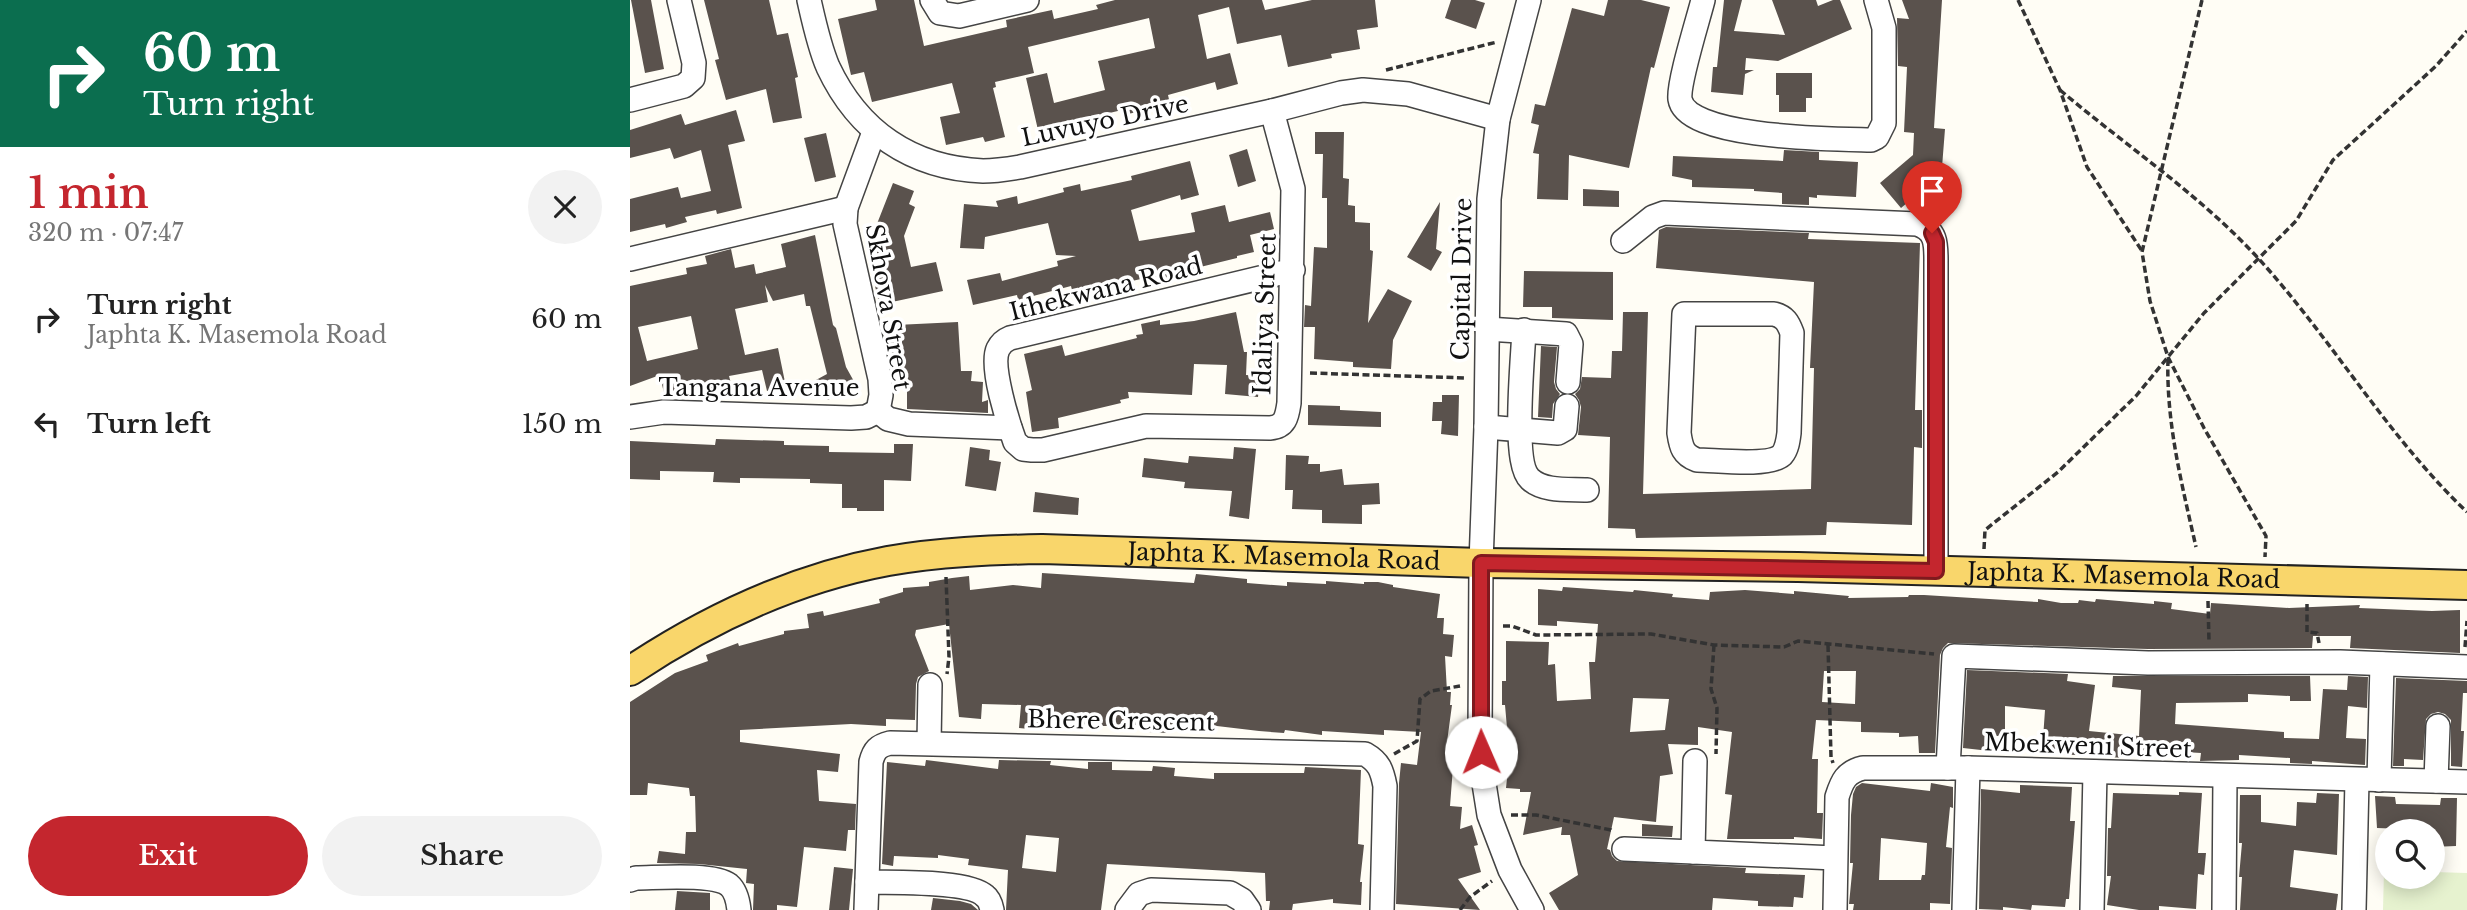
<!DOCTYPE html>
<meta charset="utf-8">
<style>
body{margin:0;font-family:"Libre Baskerville",serif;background:#f2f2f2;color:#222;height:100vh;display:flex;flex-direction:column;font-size:26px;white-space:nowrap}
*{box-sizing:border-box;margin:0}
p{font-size:23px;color:#767676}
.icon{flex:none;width:38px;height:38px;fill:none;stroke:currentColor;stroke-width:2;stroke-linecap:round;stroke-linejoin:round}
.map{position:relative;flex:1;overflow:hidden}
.details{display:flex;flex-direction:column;background:#fff;width:630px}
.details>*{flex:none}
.top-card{background:#0b6e4f;color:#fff;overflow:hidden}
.controls{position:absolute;left:1745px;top:819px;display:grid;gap:14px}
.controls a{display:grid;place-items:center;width:70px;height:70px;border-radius:50%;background:#fff;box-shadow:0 4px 18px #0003;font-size:35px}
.pin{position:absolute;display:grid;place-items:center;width:60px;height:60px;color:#fff;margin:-72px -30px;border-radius:50% 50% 50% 0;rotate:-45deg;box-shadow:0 0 7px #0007}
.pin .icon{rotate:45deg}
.me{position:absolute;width:77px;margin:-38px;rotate:359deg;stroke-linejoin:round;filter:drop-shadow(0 0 5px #0008)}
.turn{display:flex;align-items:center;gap:24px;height:147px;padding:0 28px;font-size:32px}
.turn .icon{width:91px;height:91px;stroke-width:2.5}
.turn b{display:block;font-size:49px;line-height:60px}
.round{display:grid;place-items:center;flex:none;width:74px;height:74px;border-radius:37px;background:#f2f2f2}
.overview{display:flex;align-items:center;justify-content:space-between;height:119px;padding:0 28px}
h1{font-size:42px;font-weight:600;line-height:52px;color:#c4262e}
.primary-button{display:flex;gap:14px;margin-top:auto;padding:14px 28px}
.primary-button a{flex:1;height:80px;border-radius:42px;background:#c4262e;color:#fff;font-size:28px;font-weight:600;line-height:80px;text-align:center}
.primary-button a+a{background:#f2f2f2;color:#222}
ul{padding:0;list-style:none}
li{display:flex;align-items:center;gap:21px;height:105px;padding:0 28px}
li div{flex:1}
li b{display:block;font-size:26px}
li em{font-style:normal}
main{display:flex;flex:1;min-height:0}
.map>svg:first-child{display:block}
</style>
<main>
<section class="details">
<div class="top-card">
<div class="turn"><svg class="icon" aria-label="right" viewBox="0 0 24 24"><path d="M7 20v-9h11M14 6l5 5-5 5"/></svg><div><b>60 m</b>Turn right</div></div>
</div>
<div class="overview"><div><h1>1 min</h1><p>320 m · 07:47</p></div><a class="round"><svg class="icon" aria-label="close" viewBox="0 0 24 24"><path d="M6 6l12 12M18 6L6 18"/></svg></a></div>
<ul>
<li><svg class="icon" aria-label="right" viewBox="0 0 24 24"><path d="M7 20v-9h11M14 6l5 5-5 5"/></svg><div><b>Turn right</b><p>Japhta K. Masemola Road</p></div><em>60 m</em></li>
<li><svg class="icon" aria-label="left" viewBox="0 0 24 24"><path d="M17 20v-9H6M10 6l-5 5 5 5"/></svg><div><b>Turn left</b></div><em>150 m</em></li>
</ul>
<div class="primary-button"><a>Exit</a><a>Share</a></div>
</section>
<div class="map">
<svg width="1837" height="910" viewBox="0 0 1837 910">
<rect width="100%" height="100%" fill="#fffdf5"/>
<path fill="#e6f2cf" d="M1754,871h3v6h45l1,-5 34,1v37h-84z"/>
<g fill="#5a524d" fill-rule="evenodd">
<path d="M1,0h20l13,69 -19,4z"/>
<path d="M74,0h65l8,35 11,-2 10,44 -3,1 7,40 -29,5 -7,-34 -40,11 -11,-40 4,-1z"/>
<path d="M245,0h39l10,46 83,-19 -1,-7 46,-10 2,9 44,-10 -2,-4 19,-5h147l3,10 47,-10h63l3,27 -21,3 3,19 -29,5 1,4 -44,9 -7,-32 -44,9 -8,-37 -31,8 9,44 23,-6 8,31 -21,6 -2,-8 -47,13 2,9 -46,11 -2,-5 -84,20 -12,-52 21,-5 7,30 51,-13 -7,-29 57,-13 -6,-30 -121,29 6,26 -39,9 1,5 -3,1 12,49 -20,5 -2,-5 -37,8 -6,-28 20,-4 -8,-30 -80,19 -8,-30 -13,3 -13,-56 39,-9z"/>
<path d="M821,0h24l10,3 -9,26 -31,-11z"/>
<path d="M978,0h33l29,7 -16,61 -3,-1 -22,101 -60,-13 -1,45 -31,-1 2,-45 -6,-1 6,-28 -8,-2 4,-19 10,2 27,-98 32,8z"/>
<path d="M1094,0h18l-8,31 51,4 -13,-35h44l2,6 15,-6h7l12,29 -74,32 -32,-3 -1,12h9l-9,4 -2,21 -32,-3 2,-25h4z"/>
<path d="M1272,0h40l-8,128 11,1 -4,51h-7l-33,28 -21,-25 33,-28 1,-22 -10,-1 3,-65 -9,-1 -1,-48 12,1z"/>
<path d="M1146,73h36v25h-6v14h-27v-17h-3z"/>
<path d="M106,110l9,31 -17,4 14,63 -25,6 -1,-4 -31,7 2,5 -21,6 -1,-4 -35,8v-33l48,-12 3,11 30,-7 -10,-41 -27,9 -4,-11 -40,10v-28l51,-16 4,11z"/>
<path d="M685,132h29l-1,46 6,1 -1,26 7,1v16l15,1v27l3,1 -5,72 20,-34 24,12 -19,39 -2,29 -38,-2v-5l-39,-3 1,-32h-11l1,-22 6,1 3,-59 13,1v-50h-5l1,-44h-8z"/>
<path d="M196,133l10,44 -21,5 -11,-44z"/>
<path d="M617,149l9,32 -18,6 -9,-32z"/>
<path d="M1154,150l35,2v8l39,2 -2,35 -39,-2v3l-8,-1v8l-27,-1v-11l-28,-2v-2l-62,-2v-7l-20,-4 1,-20 110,5z"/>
<path d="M560,161l9,34 -18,5 -1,-5 -49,15 8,31 56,-9 -4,-19 34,-8 4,17 41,-10 4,17 -24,6 4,17 -17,4v2l-49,12 1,8 -38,5 -1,-6 -77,17 -2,-8 -53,14 -1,-5 -44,10 -6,-25 33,-7 2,8 56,-15 -1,-5 19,-5 -20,-1 -8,-32 -63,14 -1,12 -24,-1 4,-44 34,3 -2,-6 21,-5 1,8 46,-12 -1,-4 17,-4 1,7 51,-11 -1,-4z"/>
<path d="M263,183l21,8 -5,13 6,3 -11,29 7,31 25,-5 7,29 -51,11 -1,-2 -12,3 -7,-30 9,-2 -8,-37z"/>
<path d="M953,189l36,2v16l-36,-1z"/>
<path d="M810,202l-4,47 6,3 -11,19 -24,-14z"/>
<path d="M1036,227l143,6 -1,6 112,4 -5,167h7v38l-8,-1 -2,78 -85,-3 -1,13 -190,3 -1,-9 -27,-1 2,-91 -32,-2 3,-28 -2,-7 -4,-6 5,-5 2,-12 29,1 1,-27h10l1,-39h25l-5,182 168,-5 3,-121h-4l4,-86 -158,-14 3,-38z"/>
<path d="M185,235l18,90 3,3 10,39 10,18 -28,15 -12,-20 11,-6 -17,-68h-4l-2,-12 -31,7 -8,-16 3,17 -33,7 10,46 33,-7 8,39 -19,4 -5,-21 -33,6 5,19 -21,5 -3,-13 -45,11 -5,-23 -30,11v-100l57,-12 -1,-6 21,-4 -2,-8 26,-7 4,19 19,-4 2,10 30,-7 -5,-23zM61,316l7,33 -51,12 -9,-34z"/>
<path d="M894,271l89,1v48l-61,-2v-11h-29z"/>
<path d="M606,312l8,40h3l-1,23 14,1 -2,21 -33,-3 2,-29 -33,-1 -2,31 -64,-3 1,6 -9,2 1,3 -63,15 1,10 -27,4 -6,-40 6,-2 -8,-36 38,-9 3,11 72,-18 -1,-3 7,-1 -2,-10 19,-4v5l34,-4z"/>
<path d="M328,322l3,49h11l-1,10 12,1 -1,20 6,-2v13l-81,-4v-24h-13l-7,-46 11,-2 -2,-12z"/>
<path d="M911,346l16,1 -3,35 2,7 4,5 -7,10 -1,14 -14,-1z"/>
<path d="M812,395h17l-1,41 -17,-2 1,-13h-10l1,-19h9z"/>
<path d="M678,405l32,1v4l41,2v15l-73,-2z"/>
<path d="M86,439l68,2v4l45,1v6l65,1v-9h19l-2,37 -27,-1v31h-27v-3h-15v-24l-32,-1v-4l-70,-1v5l-27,-1 1,-10 -54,-1v9l-30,-1v-38l85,4z"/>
<path d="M340,447l20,3 -1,10 12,2 -5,29 -31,-5z"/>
<path d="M604,447l22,2 -7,70 -20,-3 3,-25 -48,-3 1,-6 -43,-5 2,-19 44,5 1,-7 44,3z"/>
<path d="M656,455l23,1 -1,8h12v8l22,-3 2,16 35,-2 1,21 -18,1v19l-40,-1v-13l-30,-1 1,-19h-8z"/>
<path d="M405,492l44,6 -1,17 -45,-3z"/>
<path d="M412,573l152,10 2,-9 51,5v4l40,3v-4l39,2v-3l38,3v-2h14l15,3v2l47,7 -3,24h7l-1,16 11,1 -2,22 -7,-1 2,36h4l-1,13h2l-5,37h5l-1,25h2l-3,39 12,1 -2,22 12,-4 6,20 -4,1 7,26 -23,7 22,31 -84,-6 3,-121 2,-20 16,2 4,-33 -37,-2v5l-62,-4v4l-37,-5 -1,3 -25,-2 -59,-7 -1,4 -31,-4v9l-20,-1v-6h-65l1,-5 -44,-1 -1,10 -20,-2 2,-23 -39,-1 -1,15 -22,-2 -10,-93 -33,6 -1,5 14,36 -11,6 -2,7 -1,36 -29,-1v7l-35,-2 -111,6v12l100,12 -2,18 -21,-2 2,31 37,3 -1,26h-7l-2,21 -42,-4 -7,60 -20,-2v5h-24l1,-26 -8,-1 1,-14 -48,-5 -42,-1 2,-12 26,3 1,-22h10l-1,-36h-5l-1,-8 -41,-5 -1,12h-17v-93l45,-29 33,-12 -2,-6 32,-12 1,3 45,-12v-3l25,-3 -2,-14 16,-3 1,5 56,-13 -1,-4 24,-7v-4l26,-2v-4l23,-4 17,-2 1,14 43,-5 28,3z"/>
<path d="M933,587l70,5 1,-2 39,4 -1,3 37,3 1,-8 35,-2 49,4v-3l55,5 -1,2 60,-1 1,-2h15l114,7v-3l23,4h17l1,-3 16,2 1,-3 58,5v-3l18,2 -1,6 39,5 1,-11 78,5 71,-3 -1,3 73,3 28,-1v43l-110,-5 1,-12h-38l-1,12 -164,1 -200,-6 -5,5 -3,7 -5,98h-16l-1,-17 -19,1v-4l-38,-1v-10l-45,-2 -4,39h6l-1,54h6l-1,26 -28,-2v2h-67l5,-44 -7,-1 7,-62 -34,-5v18l-30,-1 5,30 -13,2 -4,46 -42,-5 -7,32 3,1 2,6 5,5 129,7 -1,5 60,2 -2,23 -9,-1 -1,10 -35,-1v-5l-45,-3 -1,12h-153l-10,-17 29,-18 -8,-40h-9l1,-8 -39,8 8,-43h-11v-3l-14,-1 3,-28h-4l2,-32 -2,-23h-3v-24h4v-40l43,1 -1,23 7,-1 2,37 34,-2 -2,-37h6l3,-38 -41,-3v5l-19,-1v-36l24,2zM1194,671h32l-1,33 -33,-2zM1003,698l36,1 -4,31 -35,2z"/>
<path d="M1337,670l101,4 -1,7 28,4 -6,46 50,5 2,-46 -29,-3 1,-11h197l1,25h-21v-5l-42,-2v8l-72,1 -1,21 109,8v6l35,1 4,-50 24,1 1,-14 20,1 -1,31 -19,-2 -2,32 20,1 -1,26 -53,-4v3l-22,-1v-5l-51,-3v5l-39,1 1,-8 -33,-2 -43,-1v8l-83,-5 3,-43 -40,-4v30h-15v15l-27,-3z"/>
<path d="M1766,678l71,3v12h-4l-2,38h3l-2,36 -11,-1v-46l-6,-6 -7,-2 -7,2 -5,5 -3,41 -19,-1v7h-11z"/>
<path d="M296,760l72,9 1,-9 48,1h4l-1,4 38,4v-7h24v8l40,1 1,-5 22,2 -1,8 40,3v-6h90l1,-6 56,3 -3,74 6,1 -4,37h2l-1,23 -28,-2v-4l-40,5 -1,6h-23l1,-9h-4l-1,-28 -158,-9 -6,46h-95l2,-40 -40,-5 1,-6 -31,-4v3l-44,-2 -1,10 -11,-2 5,-102 38,4zM396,835l33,3 -3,34 -34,-4z"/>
<path d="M1232,783l68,8 1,-8 22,4v21l-3,-1 -4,40 6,1 -2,56 -20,-1v7h-77l1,-6h-5l4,-41h-3l1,-48 2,-21 3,-7zM1251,838l46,5 -2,32h-3l-1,5h-42z"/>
<path d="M1390,785l52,2 -2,34h5l-6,78h-3l-1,8 -33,-2 -1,5 -28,-3v3l-24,-1 2,-120 39,4z"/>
<path d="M1549,792l23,1 -4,60h8l-2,22 -6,-1 -2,35 -37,-3v4h-20l-32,-5 4,-29h-4l1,-48h3l2,-35 66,2z"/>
<path d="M1687,793l22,1 -2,61 -43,-5 -4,37 48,7 -2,16h-96l2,-33h-3l3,-34h-3l1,-48h21v27l35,4 1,-24 19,1z"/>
<path d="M1745,796l20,1 1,7 44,1 1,-7h16l-1,48 -24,1v-17l-55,-2z"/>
<path d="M1012,824l31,2 -1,11 -30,-1z"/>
<path d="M204,867l19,2 -4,41h-20z"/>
<path d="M47,891l33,2v17h-35z"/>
<path d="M303,898l27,3 11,3 7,6h-47z"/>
</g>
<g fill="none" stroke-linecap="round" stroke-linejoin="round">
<g stroke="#444" stroke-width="26">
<g id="minor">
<path d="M179,0c5,22 10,46 19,67 30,64 83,101 155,104 12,0 25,-2 37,-4l252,-56 69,-18 22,-3 45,4 90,25"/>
<path d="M302,0l8,13 19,3 68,-16"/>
<path d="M899,0l-31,119 -9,80 -3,228 -5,136 -1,170 2,38 7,44 21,55 22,40"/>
<path d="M1073,0c-5,20 -25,83 -23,99 6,40 157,40 191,41l6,-3 7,-14v-95l-8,-28"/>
<path d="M0,100l54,-14 9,-8 1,-15 -15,-63"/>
<path d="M642,111l21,78 -4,214c-2,14 -4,24 -19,25l-124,-2 -103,24h-11l-9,-1 -8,-7c-7,-19 -25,-76 -17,-93 3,-6 7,-9 12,-11l283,-68"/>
<path d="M244,132l-28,76 -1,16 35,155 1,16 -3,16"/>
<path d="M993,241l30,-24 11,-4 253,11c20,6 19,21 19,39v308"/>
<path d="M0,259l216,-51"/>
<path d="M1054,314h90c11,3 14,8 18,19l-3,100c-1,8 -2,16 -7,22 -13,12 -67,5 -85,5 -14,-5 -16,-13 -18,-27z"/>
<path d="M857,329l79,5 5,10 -3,38"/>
<path d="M894,330c-1,28 -12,133 6,149 14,13 39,10 57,11"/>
<path d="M248,411l10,8 21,5 101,4"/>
<path d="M0,417l34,-5 187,6 15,-1 12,-6"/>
<path d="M856,427l72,6 7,-4 2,-23"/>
<path d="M299,743l1,-58"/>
<path d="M1065,761l-2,91 142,6"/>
<path d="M1318,768l6,-112 194,7 192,-1 127,5"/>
<path d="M1749,780l3,-116"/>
<path d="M1806,781l2,-55"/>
<path d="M994,849l69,3"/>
<path d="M0,880l6,-2c21,0 77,-5 93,7 7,6 9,16 10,25"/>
<path d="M237,882c24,1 102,-2 118,14 4,3 6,9 7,14"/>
<path d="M236,910l5,-148c3,-12 7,-16 19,-19l475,11c14,8 17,16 20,32l-3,124"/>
<path d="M497,910l12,-16 12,-4 79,3 12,7 7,10"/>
<path d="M1205,910l2,-113c5,-16 9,-25 26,-29h105l499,14"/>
<path d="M1334,910l4,-142"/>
<path d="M1462,910l3,-138"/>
<path d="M1594,910l1,-134"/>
<path d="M1724,910l3,-130"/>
</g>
</g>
<g stroke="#222" stroke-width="32">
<g id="major">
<path id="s1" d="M0,671c78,-52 166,-93 258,-110 51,-9 103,-11 154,-12l439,14 317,4 669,18"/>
</g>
</g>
<g stroke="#333" stroke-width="3.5" stroke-dasharray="7 3.5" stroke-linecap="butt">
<path d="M1388,0l42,90 27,77 55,84"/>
<path d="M1572,0l-60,252 8,49 18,56 36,71 62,108 -1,21"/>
<path d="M756,70l111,-28"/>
<path d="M1430,90c66,56 139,104 198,168 74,81 129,178 209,254"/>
<path d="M1538,359c-2,64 14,126 28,188"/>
<path d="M680,373l156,5"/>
<path d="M1354,549l1,-19 73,-58 78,-76 68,-83 92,-92 37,-61 103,-94 31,-35"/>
<path d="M316,577l3,80 -2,17"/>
<path d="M1578,601l1,41"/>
<path d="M1677,604v28l10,1 2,10"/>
<path d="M873,626h9l24,9 115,-1 63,11 70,2 14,-6 136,13"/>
<path d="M1084,645l-3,44 6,19 -1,46"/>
<path d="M1198,645l3,112 2,6"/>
<path d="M1835,647l2,-26"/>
<path d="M764,754l23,-13 3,-42 11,-8 29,-5"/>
<path d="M881,815h25l75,15 2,2"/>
<path d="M830,910l10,-13 22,-16"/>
</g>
<use href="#minor" stroke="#fff" stroke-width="23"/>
<use href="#major" stroke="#f9d66b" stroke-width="28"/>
</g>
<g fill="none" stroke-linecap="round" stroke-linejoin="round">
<g stroke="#7f191e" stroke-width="18">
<path id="route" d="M851,752v-189l455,8v-329l-4,-9"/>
</g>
<use href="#route" stroke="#c4262e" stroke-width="12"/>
</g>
<g text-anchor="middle" stroke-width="7" stroke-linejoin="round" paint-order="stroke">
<g font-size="24" fill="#111" stroke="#fff">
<text transform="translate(475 121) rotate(-12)" y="8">Luvuyo Drive</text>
<text transform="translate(832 279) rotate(-89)" y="8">Capital Drive</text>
<text transform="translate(476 289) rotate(-14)" y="8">Ithekwana Road</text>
<text transform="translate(258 307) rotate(80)" y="8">Skhova Street</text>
<text transform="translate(635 314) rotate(-88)" y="8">Idaliya Street</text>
<text x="129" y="396">Tangana Avenue</text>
<text dy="8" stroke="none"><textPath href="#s1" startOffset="679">Japhta K. Masemola Road</textPath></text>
<text dy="8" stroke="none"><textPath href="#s1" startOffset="1519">Japhta K. Masemola Road</textPath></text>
<text transform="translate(491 721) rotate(1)" y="8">Bhere Crescent</text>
<text transform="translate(1458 746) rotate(2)" y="8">Mbekweni Street</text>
</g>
</g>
</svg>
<div class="controls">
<a><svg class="icon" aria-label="search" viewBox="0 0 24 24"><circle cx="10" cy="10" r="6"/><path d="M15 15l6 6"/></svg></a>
</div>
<div class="pin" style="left:1302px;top:233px;background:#d93025"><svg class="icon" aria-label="arrive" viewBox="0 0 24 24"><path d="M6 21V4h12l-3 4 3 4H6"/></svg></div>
<svg class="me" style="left:851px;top:752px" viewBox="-20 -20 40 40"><circle r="19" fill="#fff"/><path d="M0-13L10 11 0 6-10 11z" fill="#c4262e"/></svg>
</div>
</main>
